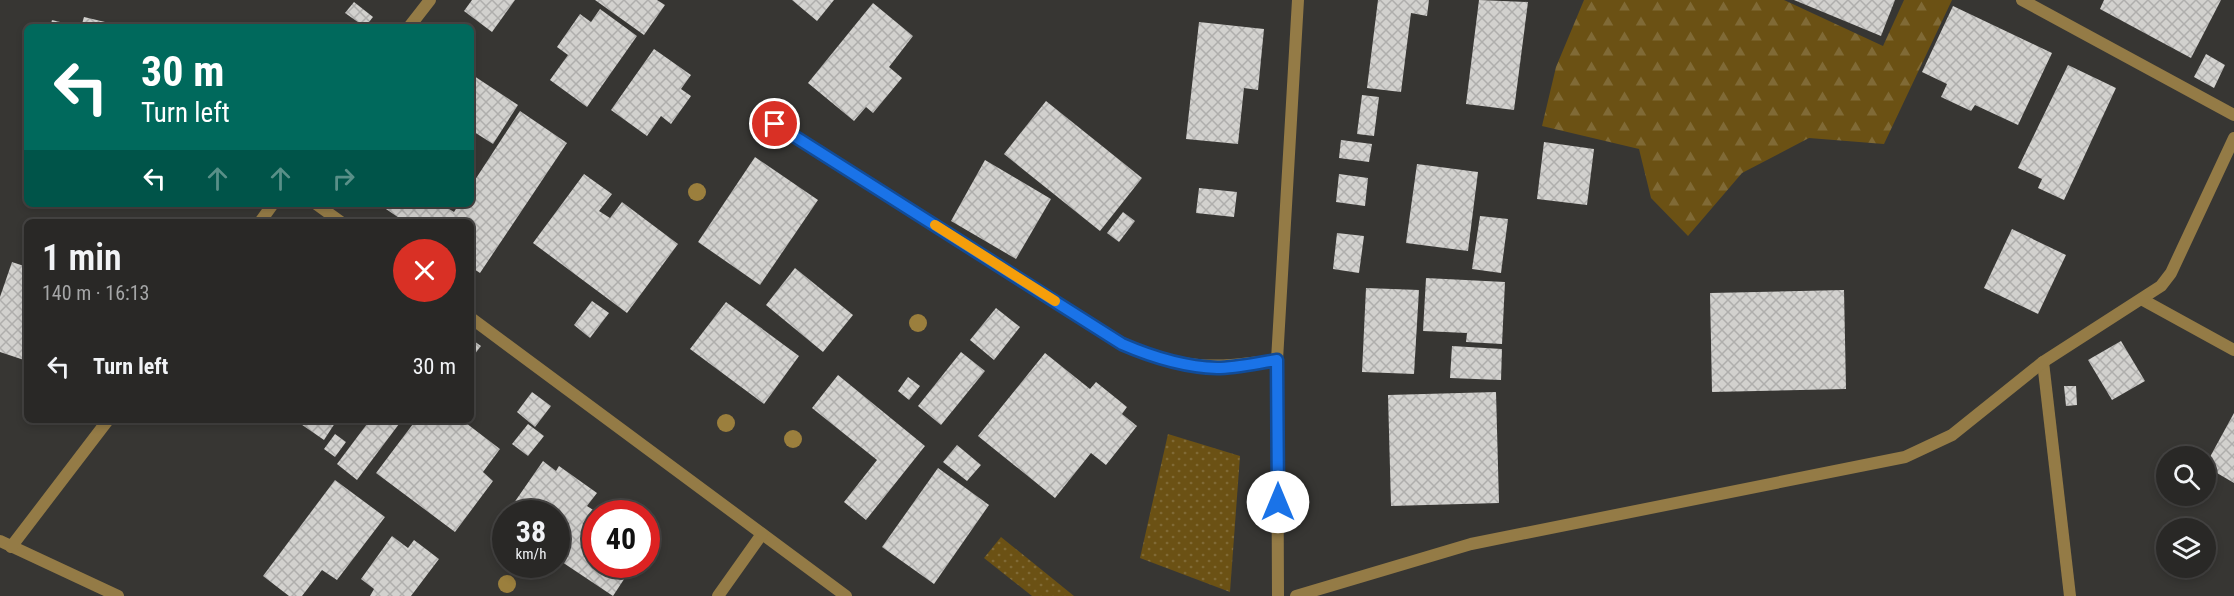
<!DOCTYPE html>
<meta charset="utf-8">
<style>
body{margin:0;font-family:"Roboto Condensed",sans-serif;background:#31302e;color:#f1f3f6;height:100vh;display:flex;flex-direction:column;font-size:22px;white-space:nowrap}
*{box-sizing:border-box;margin:0}
p{font-size:20px;color:#a5a6a7}
.icon{flex:none;width:33px;height:33px;fill:none;stroke:currentColor;stroke-width:2;stroke-linecap:round;stroke-linejoin:round}
.map{position:relative;flex:1;overflow:hidden}
.drawer{position:absolute;left:24px;top:219px;width:450px;height:204px;display:flex;flex-direction:column;background:#292826;border-radius:9px;box-shadow:0 3px 9px #0003,0 0 0 2px #454443}
.drawer>*{flex:none}
.hud{position:absolute;left:24px;top:24px;width:450px;height:183px;border-radius:9px;box-shadow:0 3px 9px #0003,0 0 0 2px #454443;background:#00695c;color:#fff;overflow:hidden}
.buttons{position:absolute;left:2156px;top:446px;display:grid;gap:12px}
.buttons a{display:grid;place-items:center;width:60px;height:60px;border-radius:50%;background:#292826;box-shadow:0 3px 9px #0003,0 0 0 2px #454443;font-size:30px}
.speed{position:absolute;left:492px;top:500px;display:flex;gap:12px;font-size:30px;font-weight:700;text-align:center}
.speed>*{display:grid;place-content:center;width:78px;height:78px;border-radius:50%;background:#292826;box-shadow:0 3px 9px #0003,0 0 0 2px #454443;line-height:1}
.speed small{font-size:15px;font-weight:400}
.speed .limit{border:9px solid #d22;background:#fff;color:#111}
.pin{position:absolute;display:grid;place-items:center;width:51px;height:51px;color:#fff;margin:-26px;border:3px solid #fff;border-radius:50%;box-shadow:0 2px 6px #0007}
.me{position:absolute;width:66px;margin:-33px;rotate:0deg;stroke-linejoin:round;filter:drop-shadow(0 0 4px #0008)}
.turn{display:flex;align-items:center;gap:21px;height:126px;padding:0 18px;font-size:27px}
.turn .icon{width:78px;height:78px;stroke-width:2.5}
.turn b{display:block;font-size:42px;line-height:51px}
.lanes{display:flex;align-items:center;height:57px;padding:0 18px;background:#0003;justify-content:center;gap:30px;direction:ltr}
.lanes .off{opacity:.35}
.round{display:grid;place-items:center;flex:none;width:63px;height:63px;border-radius:32px;background:#31302e}
.summary{display:flex;align-items:center;justify-content:space-between;height:102px;padding:0 18px}
h1{font-size:36px;font-weight:600;line-height:45px}
ul{padding:0;list-style:none}
li{display:flex;align-items:center;gap:18px;height:90px;padding:0 18px}
li div{flex:1}
li b{display:block;font-size:22px}
li em{font-style:normal}
.map>svg:first-child{display:block}
</style>
<div class="map">
<svg width="2234" height="596" viewBox="0 0 2234 596">
<defs>
<pattern id="grass-dots" width="8" height="8" patternUnits="userSpaceOnUse" patternTransform="scale(1.5)"><rect width="8" height="8" fill="#6b5114"/><path d="M2 2h.1M6 6h.1" fill="none" stroke="#806a36" stroke-width="1.8" stroke-linecap="round"/></pattern>
<pattern id="forest-firs" width="22" height="20" patternUnits="userSpaceOnUse" patternTransform="scale(1.5)"><rect width="22" height="20" fill="#6b5114"/><path d="M5 1l3.5 6h-7zM16 11l3.5 6h-7z" fill="#806a36"/></pattern>
<pattern id="building-cross-hatch" width="8" height="8" patternUnits="userSpaceOnUse" patternTransform="scale(1.5)"><rect width="8" height="8" fill="#d2d1ce"/><path d="M0 0l8 8M0 8l8-8" fill="none" stroke="#afaeac"/></pattern>
</defs>
<rect width="100%" height="100%" fill="#373633"/>
<g fill="url(#grass-dots)">
<path d="M1168,434l72,22 -10,136 -90,-34z"/>
<path d="M1001,537l73,59h-42l-48,-38z"/>
</g>
<path fill="url(#forest-firs)" d="M1584,0h200l99,46 21,-46h48l-68,144 -75,-6 -67,35 -54,63 -37,-38 -12,-49 -97,-23 14,-59z"/>
<g fill="url(#building-cross-hatch)">
<path d="M472,0h43l-23,32 -28,-21z"/>
<path d="M595,0h62l8,5 -21,30z"/>
<path d="M792,0h42l-17,21z"/>
<path d="M1378,0h51l-2,16 -16,-3 -10,79 -34,-4z"/>
<path d="M1479,0l49,2 -14,108 -48,-6z"/>
<path d="M1794,0h101l-14,36z"/>
<path d="M2104,0h117l-30,58 -91,-49z"/>
<path d="M354,2l19,15 -8,10 -20,-14z"/>
<path d="M873,3l40,33 -24,31 13,11 -29,35 -7,-6 -12,14 -46,-38z"/>
<path d="M1953,6l99,47 -34,72 -43,-20 -4,6 -30,-14 6,-13 -25,-12z"/>
<path d="M600,9l37,27 -50,71 -37,-27 18,-25 -11,-8 23,-33 11,8z"/>
<path d="M84,17l38,9v1h-41z"/>
<path d="M52,20l24,6v1h-26z"/>
<path d="M1199,22l65,7 -6,61 -14,-2 -6,56 -52,-5z"/>
<path d="M654,49l37,26 -10,14 10,7 -20,28 -10,-8 -14,20 -36,-26z"/>
<path d="M2206,54l19,11 -11,23 -20,-11z"/>
<path d="M2068,65l48,23 -52,112 -26,-12 4,-9 -24,-11z"/>
<path d="M471,74l47,31 -25,39 -22,-14z"/>
<path d="M1362,95l17,2 -5,39 -17,-2z"/>
<path d="M1046,101l96,77 -42,53 -96,-77z"/>
<path d="M520,111l47,32 -87,130 -9,-6v-45h-66l-22,-15 2,-3h56l13,8 5,-8h12v-18z"/>
<path d="M1341,140l31,4 -3,18 -30,-4z"/>
<path d="M1544,142l50,7 -7,56 -50,-6z"/>
<path d="M755,157l63,43 -58,85 -62,-43z"/>
<path d="M985,160l66,39 -35,60 -65,-38z"/>
<path d="M1417,164l61,8 -10,79 -62,-8z"/>
<path d="M584,174l28,20 -13,17 11,7 12,-16 56,42 -51,69 -94,-70z"/>
<path d="M1339,174l29,4 -3,28 -29,-4z"/>
<path d="M1199,188l38,4 -3,25 -38,-4z"/>
<path d="M1123,212l12,9 -16,21 -12,-9z"/>
<path d="M1480,216l28,3 -7,54 -29,-4z"/>
<path d="M2012,229l54,26 -28,59 -54,-26z"/>
<path d="M1337,233l27,3 -5,37 -26,-4z"/>
<path d="M12,262l15,5v94l-27,-9v-55z"/>
<path d="M795,268l58,47 -30,37 -57,-47z"/>
<path d="M1426,278l79,4 -3,62 -36,-2 1,-9 -44,-2z"/>
<path d="M1366,288l53,2 -5,84 -52,-2z"/>
<path d="M1844,290l2,99 -134,3 -2,-99z"/>
<path d="M592,301l17,12 -19,25 -16,-13z"/>
<path d="M726,302l73,54 -35,48 -74,-55z"/>
<path d="M996,308l24,19 -26,33 -24,-20z"/>
<path d="M471,339l10,7 -10,13z"/>
<path d="M2121,341l24,40 -33,19 -24,-40z"/>
<path d="M1452,346l50,3 -1,31 -51,-2z"/>
<path d="M961,352l24,19 -44,54 -23,-19z"/>
<path d="M1045,353l45,36 6,-7 31,25 -5,7 15,12 -31,39 -15,-12 -36,45 -77,-62z"/>
<path d="M838,375l87,71 -59,74 -22,-18 33,-42 -65,-52z"/>
<path d="M908,377l12,9 -11,14 -11,-9z"/>
<path d="M2064,386h12l1,19 -11,1z"/>
<path d="M532,392l19,14 -16,21 -18,-15z"/>
<path d="M1496,392l3,111 -108,3 -3,-111z"/>
<path d="M2234,413v70l-29,-17z"/>
<path d="M295,420h42l-13,20z"/>
<path d="M370,420h32l-45,60 -20,-16z"/>
<path d="M416,420h46l38,29 -17,23 10,9 -38,51 -79,-59z"/>
<path d="M528,424l16,12 -16,20 -16,-12z"/>
<path d="M335,434l11,8 -11,15 -11,-8z"/>
<path d="M957,445l24,20 -14,16 -24,-19z"/>
<path d="M543,461l13,10 3,-5 38,27 -10,13 11,7h-2v51h38l-21,32 -57,-38v-45h-49z"/>
<path d="M938,468l51,37 -55,79 -52,-37z"/>
<path d="M335,480l50,37 -48,63 -15,-10 -20,26h-13l-26,-20z"/>
<path d="M646,534l6,4 -6,8z"/>
<path d="M392,536l16,12 6,-8 25,19 -28,37h-41l4,-7 -13,-10z"/>
</g>
<g fill="none" stroke-linecap="round" stroke-linejoin="round">
<g stroke="#947b46" stroke-width="12">
<path d="M2022,0l212,115"/>
<path d="M409,27l21,-27"/>
<path d="M775,124l347,219c60,28 92,25 155,17"/>
<path d="M316,204l25,18"/>
<path d="M260,222l13,-18"/>
<path d="M2143,300l91,50"/>
<path d="M471,318l375,278"/>
<path d="M2043,362l27,234"/>
<path d="M0,541l118,55"/>
<path d="M11,547l97,-127"/>
<path d="M718,596l44,-62"/>
<path d="M1296,596l175,-52 434,-87 47,-22 91,-73 118,-76 10,-13 63,-135"/>
</g>
<path stroke="#947b46" stroke-width="12" d="M1278,596l-1,-236 21,-360"/>
</g>
<g fill="#9b7f3d">
<circle cx="697" cy="192" r="9"/>
<circle cx="918" cy="323" r="9"/>
<circle cx="726" cy="423" r="9"/>
<circle cx="793" cy="439" r="9"/>
<circle cx="507" cy="584" r="9"/>
</g>
<g fill="none" stroke-linecap="round" stroke-linejoin="round">
<g stroke="#114b97" stroke-width="15">
<path id="route" d="M775,124l347,220c30,13 62,23 95,24 19,0 40,-5 60,-8l1,142"/>
</g>
<use href="#route" stroke="#1a73e8" stroke-width="10"/>
<path stroke="#f59e0b" stroke-width="10" d="M935,225l120,76"/>
</g>
</svg>
<div class="buttons">
<a><svg class="icon" aria-label="search" viewBox="0 0 24 24"><circle cx="10" cy="10" r="6"/><path d="M15 15l6 6"/></svg></a>
<a><svg class="icon" aria-label="layers" viewBox="0 0 24 24"><path d="M12 4l9 5-9 5-9-5zM3 14l9 5 9-5"/></svg></a>
</div>
<div class="speed"><div>38<small>km/h</small></div><div class="limit">40</div></div>
<div class="pin" style="left:775px;top:124px;background:#d93025"><svg class="icon" aria-label="arrive" viewBox="0 0 24 24"><path d="M6 21V4h12l-3 4 3 4H6"/></svg></div>
<svg class="me" style="left:1278px;top:502px" viewBox="-20 -20 40 40"><circle r="19" fill="#fff"/><path d="M0-13L10 11 0 6-10 11z" fill="#1a73e8"/></svg>
<div class="hud">
<div class="turn"><svg class="icon" aria-label="left" viewBox="0 0 24 24"><path d="M17 20v-9H6M10 6l-5 5 5 5"/></svg><div><b>30 m</b>Turn left</div></div>
<div class="lanes"><svg class="icon" aria-label="left" viewBox="0 0 24 24"><path d="M17 20v-9H6M10 6l-5 5 5 5"/></svg><svg class="icon off" aria-label="ahead" viewBox="0 0 24 24"><path d="M12 20V5M6 11l6-6 6 6"/></svg><svg class="icon off" aria-label="ahead" viewBox="0 0 24 24"><path d="M12 20V5M6 11l6-6 6 6"/></svg><svg class="icon off" aria-label="right" viewBox="0 0 24 24"><path d="M7 20v-9h11M14 6l5 5-5 5"/></svg></div>
</div>
<section class="drawer">
<div class="summary"><div><h1>1 min</h1><p>140 m · 16:13</p></div><a class="round" style="background:#d93025;color:#fff"><svg class="icon" aria-label="close" viewBox="0 0 24 24"><path d="M6 6l12 12M18 6L6 18"/></svg></a></div>
<ul>
<li><svg class="icon" aria-label="left" viewBox="0 0 24 24"><path d="M17 20v-9H6M10 6l-5 5 5 5"/></svg><div><b>Turn left</b></div><em>30 m</em></li>
</ul>
</section>
</div>
